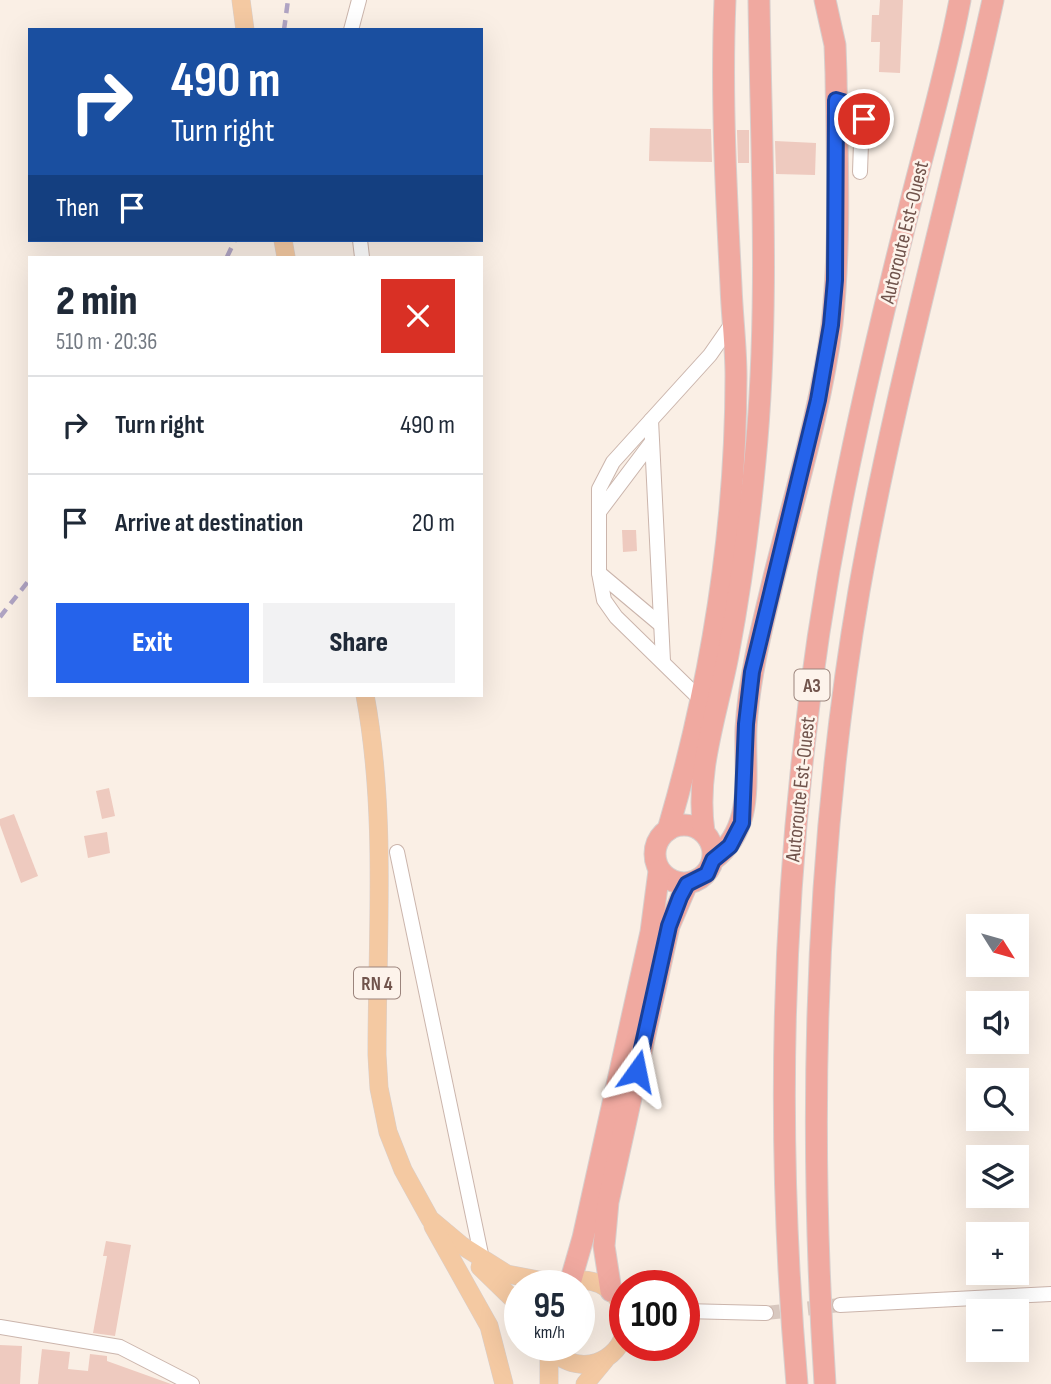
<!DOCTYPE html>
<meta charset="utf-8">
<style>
body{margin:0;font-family:"Sofia Sans Condensed",sans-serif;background:#f2f2f3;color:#1f2937;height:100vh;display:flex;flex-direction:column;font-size:26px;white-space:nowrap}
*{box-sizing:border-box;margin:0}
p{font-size:23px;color:#747a83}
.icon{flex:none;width:38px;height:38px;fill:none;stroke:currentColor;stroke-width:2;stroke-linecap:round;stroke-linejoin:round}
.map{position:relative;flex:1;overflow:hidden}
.side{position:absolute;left:28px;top:256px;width:455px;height:441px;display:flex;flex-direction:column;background:#fff;border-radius:0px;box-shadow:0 7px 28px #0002}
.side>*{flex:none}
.hud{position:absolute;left:28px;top:28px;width:455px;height:214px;border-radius:0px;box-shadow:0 7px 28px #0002;background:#1a4fa0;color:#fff;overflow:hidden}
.needle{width:46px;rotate:127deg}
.controls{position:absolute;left:966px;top:914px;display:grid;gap:14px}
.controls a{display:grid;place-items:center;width:63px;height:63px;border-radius:0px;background:#fff;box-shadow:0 7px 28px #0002;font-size:35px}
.speed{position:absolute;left:504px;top:1270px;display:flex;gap:14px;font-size:35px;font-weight:700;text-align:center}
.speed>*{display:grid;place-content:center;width:91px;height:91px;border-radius:50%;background:#fff;box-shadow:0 7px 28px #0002;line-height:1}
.speed small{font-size:18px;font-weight:400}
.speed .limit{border:10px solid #d22;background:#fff;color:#111}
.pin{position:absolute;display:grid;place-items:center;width:60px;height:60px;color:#fff;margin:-30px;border:4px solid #fff;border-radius:50%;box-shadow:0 2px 7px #0007}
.me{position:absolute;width:77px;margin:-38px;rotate:12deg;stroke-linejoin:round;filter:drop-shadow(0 0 5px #0008)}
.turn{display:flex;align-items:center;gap:24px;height:147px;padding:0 28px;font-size:32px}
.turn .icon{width:91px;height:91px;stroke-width:2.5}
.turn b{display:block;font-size:49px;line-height:60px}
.then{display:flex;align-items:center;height:66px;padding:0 28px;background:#0003;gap:14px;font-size:26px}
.round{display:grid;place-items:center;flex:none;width:74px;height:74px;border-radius:0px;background:#f2f2f3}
.head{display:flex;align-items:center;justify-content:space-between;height:119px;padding:0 28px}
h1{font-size:42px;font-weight:800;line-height:52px}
.button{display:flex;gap:14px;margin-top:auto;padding:14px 28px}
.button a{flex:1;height:80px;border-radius:0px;background:#2563eb;color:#fff;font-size:28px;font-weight:800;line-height:80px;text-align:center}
.button a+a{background:#f2f2f3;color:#1f2937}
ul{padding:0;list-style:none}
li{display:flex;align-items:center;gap:21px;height:98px;padding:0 28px;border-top:2px solid #e0e1e3}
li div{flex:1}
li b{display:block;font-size:26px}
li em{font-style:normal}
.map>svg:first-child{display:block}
</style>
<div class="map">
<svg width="1051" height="1384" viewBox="0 0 1051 1384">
<rect width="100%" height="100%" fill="#faefe5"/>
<g fill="#eecabf">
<path d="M880,0h23l-3,73 -21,-1 1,-30h-9l1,-27h7z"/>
<path d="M650,128l61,1 1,33 -63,-1z"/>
<path d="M737,130h12v33h-11z"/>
<path d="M775,141l41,2 -1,32 -39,-1z"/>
<path d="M622,530h14l1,21 -14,1z"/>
<path d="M109,788l6,28 -13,3 -6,-28z"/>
<path d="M14,814l24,62 -17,7 -21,-58v-6z"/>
<path d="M107,832l3,21 -22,5 -4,-22z"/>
<path d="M106,1241l25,4 -16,91 -22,-3 14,-77h-4z"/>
<path d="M0,1345l22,1 -2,38h-20z"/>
<path d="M42,1349l28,3 -2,17 20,2 2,-17 17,2v5l64,23h-133z"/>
</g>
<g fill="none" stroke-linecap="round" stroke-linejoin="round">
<path stroke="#d8c8bf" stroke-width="14" stroke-dasharray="14 7" stroke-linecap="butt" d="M766,1313l74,-8"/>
<g stroke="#cbb5ac" stroke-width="16">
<g id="minor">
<path d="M351,30l8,-30"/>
<path d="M836,100l15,3 11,11 -2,58"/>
<path d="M360,240l2,17"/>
<path d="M651,420l12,241"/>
<path d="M599,512l52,-69"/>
<path d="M599,573l62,52"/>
<path d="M702,701l-86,-84 -12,-17 -5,-27v-84l14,-27 97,-107 23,-33"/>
<path d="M397,852l85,407"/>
<path d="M840,1305l211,-11"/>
<path d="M684,1311l82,2"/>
<path d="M0,1327l120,20 72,37"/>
</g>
</g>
<g stroke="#d7cfcd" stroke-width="19">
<g id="major">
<path d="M241,0l4,30"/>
<path d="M283,240l3,17"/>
<path d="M365,695c22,117 12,241 12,360l2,33 9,44 15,38 27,49 31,26 46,29 57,11"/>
<path d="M433,1226l56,100 15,58"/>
<path d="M480,1267l40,39"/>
<path d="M563,1286c26,-14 52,0 62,26"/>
<path d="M548,1346c23,29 65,23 77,-13"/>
<path d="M549,1384v-36"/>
<path d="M585,1384l20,-24"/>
</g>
</g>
<g stroke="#d7cfcd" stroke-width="23">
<g id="highway">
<circle cx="684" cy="854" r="29"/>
<path d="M668,830c43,-147 68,-301 68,-454 0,-30 -4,-60 -5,-90 -5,-95 -10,-191 -6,-286"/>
<path d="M704,832c-9,-61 13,-118 24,-177 12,-64 21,-130 27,-194 15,-153 6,-308 4,-461"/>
<path d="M713,860c43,-33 31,-83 33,-132 3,-51 16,-101 28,-151 21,-84 47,-168 58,-253 9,-82 5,-168 4,-250l-1,-29 -10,-45"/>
<path d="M570,1283l13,-45 68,-306 8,-61"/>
<path d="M611,1291l-7,-45 4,-44 61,-276 18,-42"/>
<path d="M797,1384c-27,-310 -12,-613 52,-918 18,-87 39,-174 61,-261 17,-68 37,-136 50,-205"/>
<path d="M825,1384c-17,-265 -11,-531 34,-793 35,-199 91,-394 134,-591"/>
</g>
</g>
<use href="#minor" stroke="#fff" stroke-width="14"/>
<use href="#major" stroke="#f4c9a2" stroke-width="18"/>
<use href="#highway" stroke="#f0a9a0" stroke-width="21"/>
<g stroke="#b0a4c3" stroke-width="4.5" stroke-dasharray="10 7" stroke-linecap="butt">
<path d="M284,30l4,-30"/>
<path d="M227,257l8,-17"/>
<path d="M0,617l30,-38"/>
</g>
</g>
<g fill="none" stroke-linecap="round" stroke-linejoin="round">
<g stroke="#184099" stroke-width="18">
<path id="route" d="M637,1071l32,-145 11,-29 7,-13 20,-10 6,-14 17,-14 12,-23 4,-99 6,-52 66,-272 13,-75 4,-45 1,-180 20,6 8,13"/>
</g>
<use href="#route" stroke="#2563eb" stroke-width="12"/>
</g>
<g text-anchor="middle" stroke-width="5" stroke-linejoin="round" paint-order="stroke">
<g fill="#fdf3eb" stroke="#9b847c" stroke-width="2">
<rect x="794.5" y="669.5" width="35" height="31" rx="5"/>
<rect x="354" y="967.5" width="46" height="31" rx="5"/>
</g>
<g font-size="19" font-weight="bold" fill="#71544c">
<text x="812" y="692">A3</text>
<text x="377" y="990">RN 4</text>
</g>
<g font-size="21" fill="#71544c" stroke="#fdf3eb">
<text transform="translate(904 232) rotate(-76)" y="7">Autoroute Est-Ouest</text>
<text transform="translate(800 789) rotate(-84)" y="7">Autoroute Est-Ouest</text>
</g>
</g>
</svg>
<div class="controls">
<a><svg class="needle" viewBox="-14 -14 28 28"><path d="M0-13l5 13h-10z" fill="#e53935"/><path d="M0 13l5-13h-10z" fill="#747a83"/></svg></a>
<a><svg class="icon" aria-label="sound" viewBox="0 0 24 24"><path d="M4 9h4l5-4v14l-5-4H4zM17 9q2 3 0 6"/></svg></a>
<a><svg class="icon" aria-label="search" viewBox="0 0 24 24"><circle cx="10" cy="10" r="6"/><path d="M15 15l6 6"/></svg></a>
<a><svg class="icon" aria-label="layers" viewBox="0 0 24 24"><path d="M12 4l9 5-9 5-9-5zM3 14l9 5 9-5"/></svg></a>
<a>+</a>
<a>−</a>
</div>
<div class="speed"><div>95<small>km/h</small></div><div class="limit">100</div></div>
<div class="pin" style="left:864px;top:119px;background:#d93025"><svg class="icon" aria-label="arrive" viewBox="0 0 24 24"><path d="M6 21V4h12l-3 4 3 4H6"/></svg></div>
<svg class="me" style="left:637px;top:1071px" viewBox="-20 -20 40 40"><path d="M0-17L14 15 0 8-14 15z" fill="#2563eb" stroke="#fff" stroke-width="4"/></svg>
<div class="hud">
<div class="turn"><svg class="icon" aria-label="right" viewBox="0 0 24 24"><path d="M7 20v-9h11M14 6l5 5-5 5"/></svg><div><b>490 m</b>Turn right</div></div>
<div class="then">Then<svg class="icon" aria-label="arrive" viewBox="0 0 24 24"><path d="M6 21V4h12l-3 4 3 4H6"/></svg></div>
</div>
<section class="side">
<div class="head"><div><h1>2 min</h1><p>510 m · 20:36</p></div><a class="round" style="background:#d93025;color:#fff"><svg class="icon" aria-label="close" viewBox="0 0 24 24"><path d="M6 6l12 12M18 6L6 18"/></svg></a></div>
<ul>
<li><svg class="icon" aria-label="right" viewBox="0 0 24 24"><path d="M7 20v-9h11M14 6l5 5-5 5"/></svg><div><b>Turn right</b></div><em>490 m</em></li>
<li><svg class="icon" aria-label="arrive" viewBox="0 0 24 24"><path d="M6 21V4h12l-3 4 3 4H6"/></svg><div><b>Arrive at destination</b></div><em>20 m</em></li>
</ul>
<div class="button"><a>Exit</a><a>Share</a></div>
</section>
</div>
